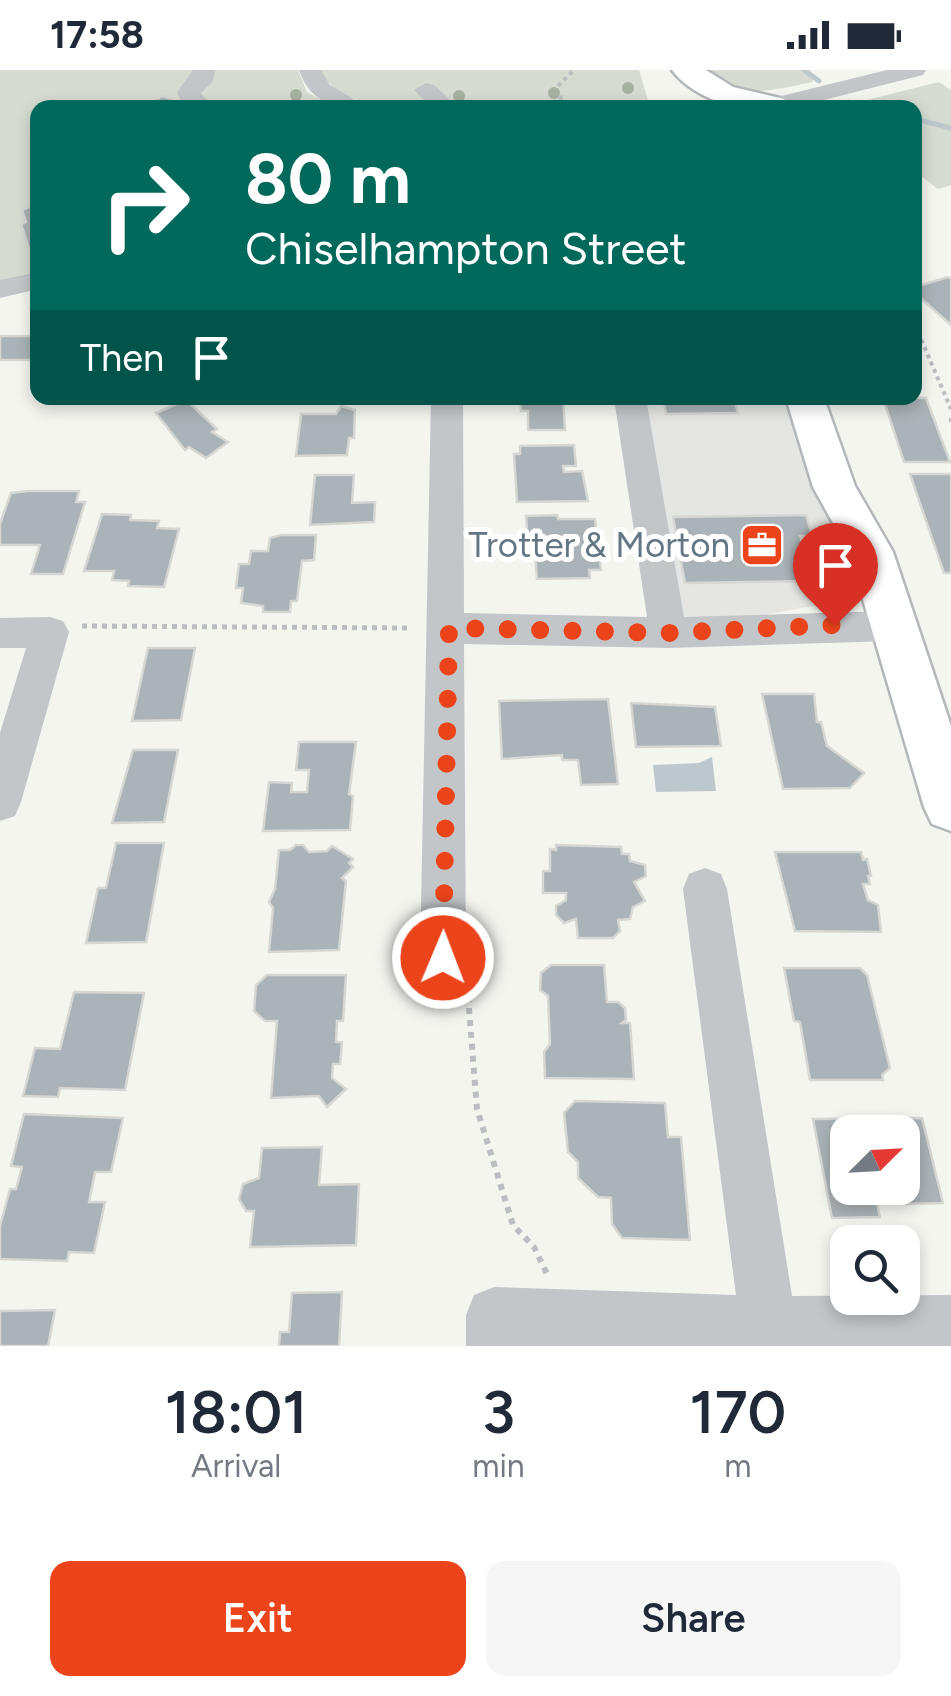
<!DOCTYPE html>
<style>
body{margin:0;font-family:Figtree,sans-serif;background:#f6f6f7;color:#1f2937;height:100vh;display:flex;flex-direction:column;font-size:38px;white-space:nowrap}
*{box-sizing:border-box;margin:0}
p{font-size:32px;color:#747a83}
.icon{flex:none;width:55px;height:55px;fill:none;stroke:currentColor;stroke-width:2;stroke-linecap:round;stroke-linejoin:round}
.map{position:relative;height:1276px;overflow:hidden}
.panel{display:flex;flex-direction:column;background:#fff;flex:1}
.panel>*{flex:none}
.guide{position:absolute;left:30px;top:30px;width:892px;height:305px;border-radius:20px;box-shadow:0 5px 15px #0003;background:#00695c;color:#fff;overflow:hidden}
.needle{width:65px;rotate:66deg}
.buttons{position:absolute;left:830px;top:1045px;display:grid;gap:20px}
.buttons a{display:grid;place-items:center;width:90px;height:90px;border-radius:20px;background:#fff;box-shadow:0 5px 15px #0003;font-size:50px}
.pin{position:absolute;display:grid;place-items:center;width:85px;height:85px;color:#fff;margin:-102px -42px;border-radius:50% 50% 50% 0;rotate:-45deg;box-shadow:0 0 10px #0007}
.pin .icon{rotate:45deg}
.me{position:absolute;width:110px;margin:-55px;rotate:1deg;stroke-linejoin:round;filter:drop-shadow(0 0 8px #0008)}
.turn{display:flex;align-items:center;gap:35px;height:210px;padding:0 50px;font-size:45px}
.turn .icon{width:130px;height:130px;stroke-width:2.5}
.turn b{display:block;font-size:70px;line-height:85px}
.then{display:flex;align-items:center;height:95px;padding:0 50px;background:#0003;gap:20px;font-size:38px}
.eta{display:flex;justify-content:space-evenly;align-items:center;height:170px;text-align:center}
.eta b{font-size:60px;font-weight:600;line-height:70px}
.cta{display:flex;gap:20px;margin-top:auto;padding:20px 50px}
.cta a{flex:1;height:115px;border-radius:20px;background:#eb441a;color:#fff;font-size:40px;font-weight:600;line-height:115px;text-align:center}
.cta a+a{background:#f6f6f7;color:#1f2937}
.status{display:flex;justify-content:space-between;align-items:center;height:70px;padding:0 50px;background:#fff;direction:ltr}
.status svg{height:28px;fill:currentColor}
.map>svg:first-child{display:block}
</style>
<div class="status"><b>17:58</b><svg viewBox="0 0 49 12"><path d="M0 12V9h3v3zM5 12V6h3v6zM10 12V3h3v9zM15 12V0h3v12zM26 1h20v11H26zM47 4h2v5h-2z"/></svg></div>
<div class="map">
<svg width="951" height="1276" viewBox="0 0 951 1276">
<rect width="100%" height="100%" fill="#f5f5f0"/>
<path fill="#e5e6e4" d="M630,328h161l59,181 2,20 -99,18 -87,2z"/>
<g fill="#d6dcd1">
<path d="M0,0h298l9,22 27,15 -296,1 -1,165 -37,9z"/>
<path d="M319,0h320l11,37h-264c-28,-6 -51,-11 -67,-37z"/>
<path d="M709,0h101l3,12c-33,6 -81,22 -104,-12z"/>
<path d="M939,12l12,8v95l-13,4 -23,-18v-63l-76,-1z"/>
</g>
<path fill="#bdc8cd" d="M712,687l4,34 -60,1 -3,-27 46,-2z"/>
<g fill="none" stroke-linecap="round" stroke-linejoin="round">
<g stroke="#bdc8cd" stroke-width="5">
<path d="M804,0l15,11"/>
<path d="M849,32l15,6"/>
<path d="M915,49l36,9"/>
</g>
</g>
<g fill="#aab3b7" stroke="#d6d6d3" stroke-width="2.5" fill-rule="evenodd">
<path d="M161,26l24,6 -4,4 8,2h-42z"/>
<path d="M38,133v44l-9,2 -8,-25 5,-2 -4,-12z"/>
<path d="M948,207l3,2v46l-36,-32v-6z"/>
<rect x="0" y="266" width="38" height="24"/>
<path d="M520,328h43l2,32h-37v-19h-7z"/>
<path d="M663,328h71l4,15 -72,1z"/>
<path d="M883,328h43l24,64h-46z"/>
<path d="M186,330l31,29 -5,3 16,10 -22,16 -17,-11 -4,3 -29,-37z"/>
<path d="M341,336l14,4 -1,28h-5l-2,17 -51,1 5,-42h35z"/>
<path d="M574,375l2,21h-13l1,6 18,-1 6,30 -71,1 -3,-48h6v-8z"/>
<path d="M910,404h41v99h-7z"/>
<path d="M315,405h39l-2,28 23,-1 -1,20 -64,3z"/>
<path d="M28,421h51l-3,11h9l-22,72h-32l9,-29h-40v-21l11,-31z"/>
<path d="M102,444l29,1 -1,5 29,1 -2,7 22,1 -15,58 -36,-1 1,-5 -17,-1 2,-9h-30z"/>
<path d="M557,445l1,4h37l6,51h-12l1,8 -53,1 -3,-37h-6l-2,-26z"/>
<path d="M806,445l6,21h-12l12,45 -127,2 -12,-66z"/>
<path d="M281,465h35l-2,25 -12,1 -5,40h-6l-1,11h-27v-6l-22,-3 2,-15h-7l3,-24h10l2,-13h17l2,-13z"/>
<path d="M148,578h47l-14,72 -49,1z"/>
<path d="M762,624h52l3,28h4l6,24 37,27 -14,15 -67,1z"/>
<path d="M608,629l10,85 -37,1 -3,-25h-16v-5l-60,4 -3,-58z"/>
<path d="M631,633l84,4 6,39 -85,1z"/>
<path d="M299,672h57l-7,52 4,2 -3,34 -87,1 6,-49 23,1 -1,9h16l2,-22h-13z"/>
<path d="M133,680h45l-14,72 -52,1z"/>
<path d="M116,773h48l-18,99 -60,1 12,-55h8z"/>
<path d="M296,775h7l6,7 18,-1 5,-5 21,13 -4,4 4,4 -11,11 4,3 -7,69 -70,2 4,-44 -4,-6 6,-13 4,-39h11z"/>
<path d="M556,775l65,2 1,7h7l1,7 15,4 1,11 -12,6 11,19 -12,6 -3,12 -12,1 2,11 -7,7h-35l-2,-19 -12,4 -8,-8v-9l10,-6v-7h-23v-22h7v-22l6,1z"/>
<path d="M775,782h86l2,8 4,-1 4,17h-3l2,8h-7l5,16 10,5 3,27 -86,-1z"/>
<path d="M551,895h53l3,37h11l7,6 1,12 -4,3h8l4,56 -89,-1 -1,-26 6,-8 -2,-48 -8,-6 1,-17z"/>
<path d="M784,898h76l7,7 23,93 -8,7 1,5h-73l-10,-58 -6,-1z"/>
<path d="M267,905h79l-3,46h-6l-1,21h6l-2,22h-7l-1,14 14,11 -19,18 -8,-11 -48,2 6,-77h-12l-11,-10 2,-26z"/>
<path d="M74,922l70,1 -19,97 -65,-2 -2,9 -35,-1 12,-48 25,1z"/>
<path d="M575,1031l90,2 3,34h13l9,103 -68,-2 -10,-14 -1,-26 -13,-1 -20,-19v-16l-10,-10 -4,-39z"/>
<path d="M24,1044l99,4 -12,54h-16l-6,30h16l-11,51 -25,-1 -2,9 -67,-2v-33l10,-37h6l6,-22 -11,-1z"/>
<path d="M922,1048l21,85 -37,1 -2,-14h-10l1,6h-20l5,21 -48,1 -19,-99zM848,1062h54v56h-54z"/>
<path d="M322,1077l-3,38 40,-1 -3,61 -106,2 4,-36h-8l-7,-12 4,-15 16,-6 3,-30z"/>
<path d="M342,1222l-3,54h-60l1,-14h9l3,-39z"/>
<path d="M55,1240l-7,36h-48v-35z"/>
</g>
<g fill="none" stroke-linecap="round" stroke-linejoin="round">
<g stroke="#b3b8bb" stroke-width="5">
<g id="major">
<path d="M672,0h34l27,17 51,12 4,6c-35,13 -93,-4 -116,-35z"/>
<path d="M786,328h38l31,88 38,66 58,174v105l-19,-7 -8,-17 -75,-255 -36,-65z"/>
</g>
</g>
<g stroke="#bbbec0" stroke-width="4" stroke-dasharray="4 4" stroke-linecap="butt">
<path d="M565,37l-9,-19 18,-18"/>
<path d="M915,255l36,84"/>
<path d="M951,348v6"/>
</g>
<path stroke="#bbbec0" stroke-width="5" stroke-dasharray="5 5" stroke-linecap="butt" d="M82,556l329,2"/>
<path stroke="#bbbec0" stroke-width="6" stroke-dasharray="6 6" stroke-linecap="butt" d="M468,926l9,113 36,116 21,22 13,27"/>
<g fill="#c2c6c9" fill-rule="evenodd">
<path d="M193,0h22l-2,11 -12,12 13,15h-30l-7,-16z"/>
<path d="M299,0h22l9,15 39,23c-33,0 -58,-3 -70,-38z"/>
<path d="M887,0h39l-3,5 -131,33h-43l4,-5z"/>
<path d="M426,13l8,2 25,23h-27l-18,-18z"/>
<path d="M38,202v17l-38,9v-18z"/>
<path d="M431,328h32l1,215 183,4 -33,-219h32l38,219 207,-6 13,4 6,11 -6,11 -13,4 -223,7 -204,-4 2,314 -6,16 -17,7 -17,-7 -6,-16z"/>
<path d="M50,547l13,4 6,11 -48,170 -6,14 -15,5v-88l26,-85h-26v-30z"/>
<path d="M705,798l16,6 6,15 65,407 159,-1v51h-485v-31l8,-20 20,-8 242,8 -53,-406 6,-15z"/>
</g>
<use href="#major" fill="#fff" fill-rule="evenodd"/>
</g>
<g fill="#a7b1a1">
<circle cx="628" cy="18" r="6"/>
<circle cx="554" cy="23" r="6"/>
<circle cx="296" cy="25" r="6"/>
<circle cx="459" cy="26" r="6"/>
</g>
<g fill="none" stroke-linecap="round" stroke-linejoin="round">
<path stroke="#eb441a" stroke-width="18" stroke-dasharray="0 32.4" d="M443,888l6,-330 219,5 167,-8"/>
</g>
<defs>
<g id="office-square" transform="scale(2.25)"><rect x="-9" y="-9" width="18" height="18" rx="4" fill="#eb441a" stroke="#fff"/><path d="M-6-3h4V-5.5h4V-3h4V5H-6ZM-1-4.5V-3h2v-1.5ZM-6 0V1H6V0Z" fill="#fff"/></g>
</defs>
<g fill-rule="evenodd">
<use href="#office-square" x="762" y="475"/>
</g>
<g text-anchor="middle" stroke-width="10" stroke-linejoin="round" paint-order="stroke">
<g font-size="35" fill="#627683" stroke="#fff" text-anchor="end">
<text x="730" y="487">Trotter &amp; Morton</text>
</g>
</g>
</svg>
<div class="buttons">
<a><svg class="needle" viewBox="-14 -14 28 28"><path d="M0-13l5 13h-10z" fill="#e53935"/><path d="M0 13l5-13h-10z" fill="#747a83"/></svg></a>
<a><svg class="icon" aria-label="search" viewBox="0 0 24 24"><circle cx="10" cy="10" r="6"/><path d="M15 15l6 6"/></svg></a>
</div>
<div class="pin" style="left:835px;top:555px;background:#d93025"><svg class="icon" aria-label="arrive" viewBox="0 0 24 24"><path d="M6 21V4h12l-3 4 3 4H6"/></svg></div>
<svg class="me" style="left:443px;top:888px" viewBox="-20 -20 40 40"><circle r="17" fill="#eb441a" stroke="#fff" stroke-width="3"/><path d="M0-11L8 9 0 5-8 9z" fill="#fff"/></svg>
<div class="guide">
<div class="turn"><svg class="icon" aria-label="right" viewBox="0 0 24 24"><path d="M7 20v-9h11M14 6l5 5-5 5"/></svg><div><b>80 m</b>Chiselhampton Street</div></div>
<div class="then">Then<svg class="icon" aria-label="arrive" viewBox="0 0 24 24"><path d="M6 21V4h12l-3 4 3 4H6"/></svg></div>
</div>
</div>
<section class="panel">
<div class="eta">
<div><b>18:01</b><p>Arrival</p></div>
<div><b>3</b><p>min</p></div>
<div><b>170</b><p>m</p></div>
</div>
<div class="cta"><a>Exit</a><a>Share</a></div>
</section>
